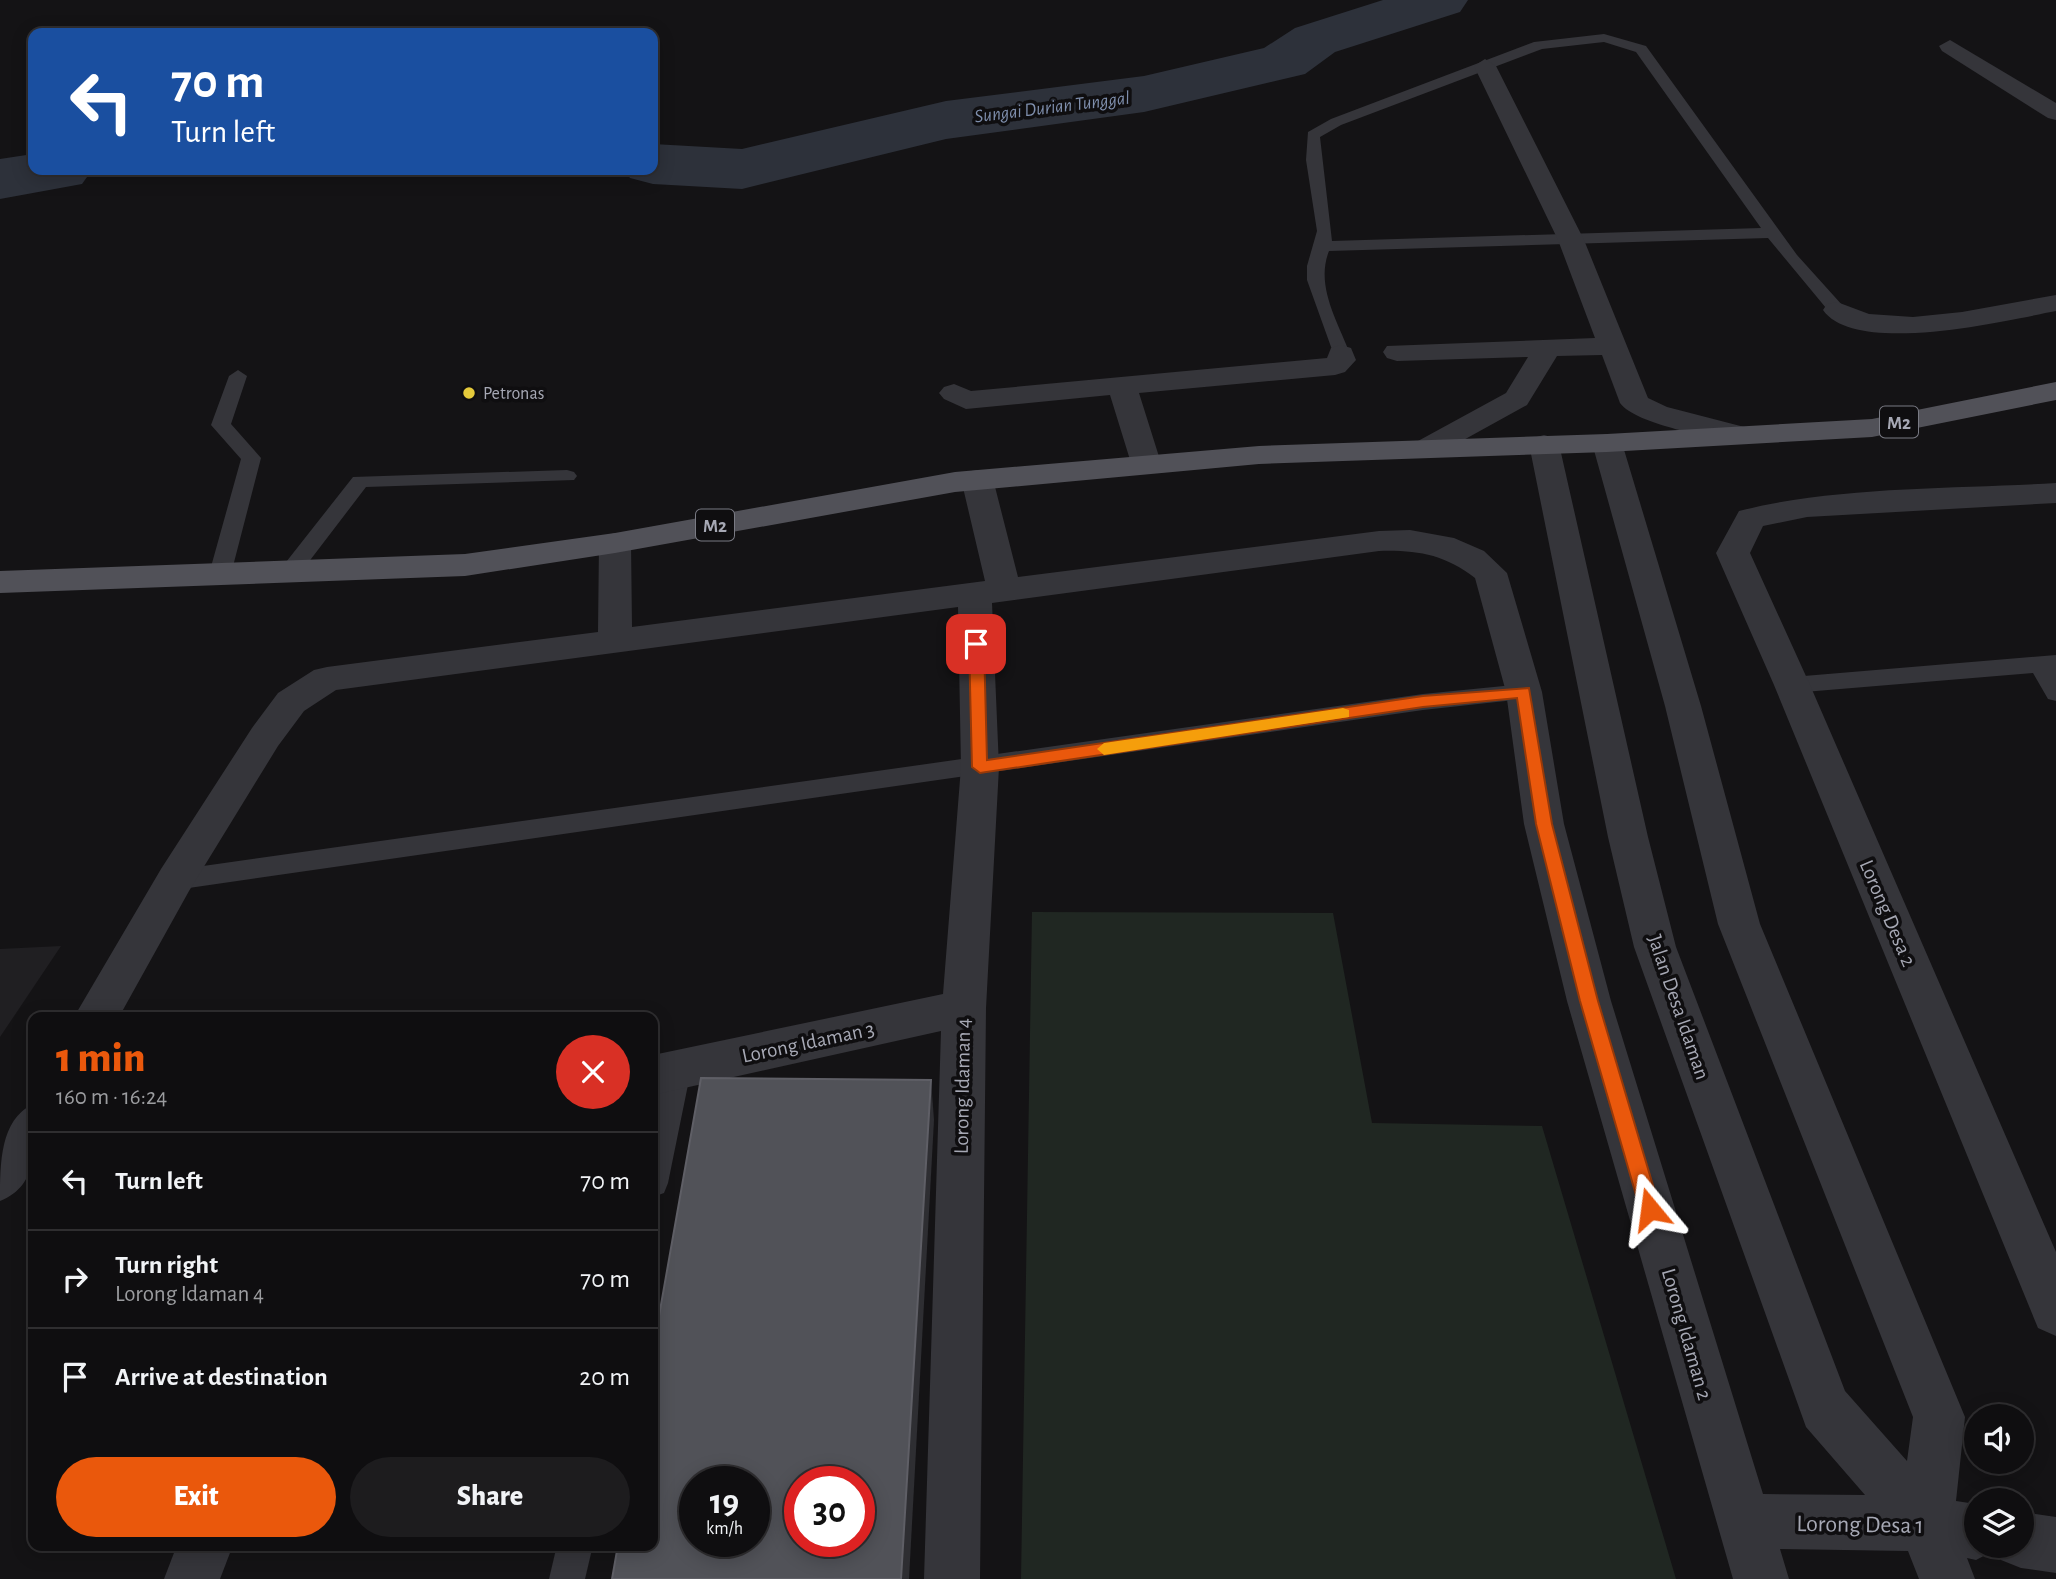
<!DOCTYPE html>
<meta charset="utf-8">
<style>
body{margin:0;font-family:"Alegreya Sans",sans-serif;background:#1d1c1e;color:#f1f3f6;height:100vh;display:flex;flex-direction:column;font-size:26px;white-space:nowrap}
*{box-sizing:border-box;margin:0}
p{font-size:23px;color:#9b9c9f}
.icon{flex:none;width:38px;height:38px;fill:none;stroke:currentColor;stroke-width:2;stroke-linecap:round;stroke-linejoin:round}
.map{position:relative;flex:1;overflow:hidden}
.sheet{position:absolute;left:28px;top:1012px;width:630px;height:539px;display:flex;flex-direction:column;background:#0f0e10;border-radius:14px;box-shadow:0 4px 18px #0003,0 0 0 2px #2f2e30}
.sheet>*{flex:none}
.hud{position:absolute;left:28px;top:28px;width:630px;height:147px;border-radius:14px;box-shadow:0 4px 18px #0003,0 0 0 2px #2f2e30;background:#1a4fa0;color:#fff;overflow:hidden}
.tools{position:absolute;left:1964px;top:1404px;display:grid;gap:14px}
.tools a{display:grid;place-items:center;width:70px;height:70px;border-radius:50%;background:#0f0e10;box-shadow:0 4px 18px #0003,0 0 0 2px #2f2e30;font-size:35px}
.speed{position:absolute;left:679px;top:1466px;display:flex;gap:14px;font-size:35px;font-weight:700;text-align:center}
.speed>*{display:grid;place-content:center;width:91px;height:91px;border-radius:50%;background:#0f0e10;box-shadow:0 4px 18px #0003,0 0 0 2px #2f2e30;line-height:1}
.speed small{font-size:18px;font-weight:400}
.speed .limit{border:10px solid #d22;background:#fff;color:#111}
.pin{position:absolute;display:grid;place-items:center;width:60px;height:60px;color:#fff;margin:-30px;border-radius:14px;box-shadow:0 4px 10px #0006}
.me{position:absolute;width:77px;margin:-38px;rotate:344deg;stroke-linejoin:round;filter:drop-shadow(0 0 5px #0008)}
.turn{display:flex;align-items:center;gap:24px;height:147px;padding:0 28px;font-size:32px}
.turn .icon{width:91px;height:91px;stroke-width:2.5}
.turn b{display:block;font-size:49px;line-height:60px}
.round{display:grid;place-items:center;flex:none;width:74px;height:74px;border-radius:37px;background:#1d1c1e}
.head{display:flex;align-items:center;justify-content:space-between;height:119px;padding:0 28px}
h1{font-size:42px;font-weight:800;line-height:52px;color:#ea580c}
.action{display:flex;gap:14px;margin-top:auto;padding:14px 28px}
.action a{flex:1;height:80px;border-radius:42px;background:#ea580c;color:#fff;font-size:28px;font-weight:800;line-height:80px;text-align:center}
.action a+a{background:#1d1c1e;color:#f1f3f6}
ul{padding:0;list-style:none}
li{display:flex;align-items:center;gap:21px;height:98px;padding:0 28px;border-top:2px solid #2f2e30}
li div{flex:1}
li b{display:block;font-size:26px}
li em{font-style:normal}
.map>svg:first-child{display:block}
</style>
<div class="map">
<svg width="2056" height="1579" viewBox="0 0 2056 1579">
<rect width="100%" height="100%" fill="#141315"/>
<path fill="#201f22" d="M61,946l-61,91v-88z"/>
<path fill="#202722" d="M1032,912l301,1 39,210 170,3 134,453h-655z"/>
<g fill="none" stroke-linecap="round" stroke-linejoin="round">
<g fill="#2d313a" fill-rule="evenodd">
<path d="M1383,0h85l-8,12 -125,40 -30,22 -161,38 -198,27 -204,50 -89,-5 -23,-6 -6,-8h29v-26l89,5 204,-48 198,-25 120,-28 31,-20z"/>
<path d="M33,154v16h59l-10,14 -82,15v-40z"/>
</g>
<g fill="#35353a" fill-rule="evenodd">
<path d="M1604,34l42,12 151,209 46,51 3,4 -3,4h-12l-63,-76 -439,13c-14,35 9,71 21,103l-9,5 -6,-1 -28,-78v-14l10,-35 -11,-71 2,-28 23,-13 203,-77zM1604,42l32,10 125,176 -429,13 -12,-104 21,-12 201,-76z"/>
<path d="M238,370l9,6 -16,48 30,34 -30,116 -11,7 -11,-7 32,-115 -30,-34 18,-49z"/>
<path d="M567,470l7,2 3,4 -3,4 -208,7 -68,89h-16l-3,-5 74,-94z"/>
<path d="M2056,655v46l-8,-2 -15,-26 -241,20 -8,-2 -3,-6 3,-6 8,-2z"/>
<path d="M1524,684l8,2 4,6 -4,6 -109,12 -1248,180 -9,-3 -4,-7 4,-7 9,-3 1248,-176z"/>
<path d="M677,1058l10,3 4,9 -23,113 -4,10 -11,4c-2,-43 -5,-96 14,-136z"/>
<path d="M557,1545h36l-8,34h-36z"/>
</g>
<g fill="#35353a" fill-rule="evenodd">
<path d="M1950,40l106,63v17l-8,-2 -106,-67 -3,-5z"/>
<path d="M1485,59l11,7 88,174 64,158 19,9 85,22 4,6 -4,6 -11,3c-28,-7 -105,-19 -121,-41l-18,-48 -45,1 -30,49 -87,48 -11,3 -11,-3 -4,-6 4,-6 88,-48 22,-36 -131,4 -10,-3 -4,-6 4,-6 208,-8 -37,-98 -84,-174z"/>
<path d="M2056,295v16c-48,9 -200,46 -233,-1l4,-6 10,-2 32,12 44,3 49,-5z"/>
<path d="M1341,345l10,3 5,12 -11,12 -10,3 -196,18 22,70 -4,7 -11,2 -11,-2 -4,-7 -21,-68 -144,14 -22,-10 -5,-6 5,-6 10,-3 17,7 356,-33 4,-10z"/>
<path d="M1607,434l11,3 4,6 79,263 59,218 205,493 -9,84 20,3v41h45v-33l35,5v56l-35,-5 -20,-8 -4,-11 -21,11 -9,-2 8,21h-56l-11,-28 -128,-2 9,30h-56l-166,-578 -43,-177 -18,-132 -31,-114c-31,-24 -59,-28 -96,-27l-387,52 7,164 -13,241 -6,571h-56l17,-548 -288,64v-40l290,-61 18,-227 -3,-160 -622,83 -32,21 -26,35 -89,145 -70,126h-45l87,-148 91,-141 26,-35 36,-23 13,-3 271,-35 1,-89 4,-7 12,-3 12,3 4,7 1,84 353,-46 -24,-102 5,-7 11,-2 11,2 5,7 25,98 361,-46 31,-1 44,8 30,13 23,22 35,119 22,132 47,177 152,493 102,1 -59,-68 -172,-480 -26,-110 -79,-393 4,-6 11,-3 11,3 4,6 89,393 28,110 169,444 62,70 6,-44 -195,-493 -53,-218 -73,-263 4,-6z"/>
<path d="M2056,483v20l-249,14 -44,9 -13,27 60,132 246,567v84l-18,-8 -264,-643 -58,-132 23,-42c97,-25 216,-22 317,-28z"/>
<path d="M33,1104c2,38 8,81 -33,97 0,-38 0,-81 33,-97z"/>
<path d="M177,1545h56l-13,34h-56z"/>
</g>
<path fill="#515158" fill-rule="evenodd" d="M2056,382v18l-184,37 -265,15 -348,12 -304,28 -340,61 -150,23 -465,17v-22l465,-17 150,-21 340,-61 304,-26 348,-12 265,-15z"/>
</g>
<path fill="#2e2e32" d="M931,1080l3,40 -25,459h-8z"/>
<path fill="#515258" stroke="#5f5f66" stroke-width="2" fill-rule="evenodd" d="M701,1078l230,2 -30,499h-289l6,-34h35v-195zM695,1482h59v60h-59zM800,1482h59v60h-59z"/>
<path fill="#ea580c" stroke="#983908" stroke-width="2" d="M976,639l8,5 3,116 436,-64 106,-8 23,136 46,177 62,208 -3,7 -7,3 -7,-3 -3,-7 -60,-208 -44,-177 -19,-126 -94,9 -443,66 -8,-6 -3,-123z"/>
<path fill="#f59e0b" d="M1343,708l6,2v7l-245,38 -7,-6 7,-6z"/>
<circle fill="#e5ca3b" stroke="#0f0e10" stroke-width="2.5" cx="469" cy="393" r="7"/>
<g text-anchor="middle" stroke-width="7" stroke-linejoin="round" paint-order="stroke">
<g font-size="18" fill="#a6a8b4" stroke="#0f0e10" text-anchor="start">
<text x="483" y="399">Petronas</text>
</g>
<g font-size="19" font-style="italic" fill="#7f8fad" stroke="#0f0e10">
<text transform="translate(1052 106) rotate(-7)" y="7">Sungai Durian Tunggal</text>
</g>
<g fill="#0f0e10" stroke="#797a83" stroke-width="2">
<rect x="1880" y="406.5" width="38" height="31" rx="5"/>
<rect x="696" y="509.5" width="38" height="31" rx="5"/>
</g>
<g font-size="19" font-weight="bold" fill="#a6a8b4">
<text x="1899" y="429">M2</text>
<text x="715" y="532">M2</text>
</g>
<g font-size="21" fill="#a6a8b4" stroke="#0f0e10">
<text transform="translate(1888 913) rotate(67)" y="7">Lorong Desa 2</text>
<text transform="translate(1679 1007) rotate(71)" y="7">Jalan Desa Idaman</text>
<text transform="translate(808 1042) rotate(-12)" y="7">Lorong Idaman 3</text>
<text transform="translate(962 1086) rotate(-89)" y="7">Lorong Idaman 4</text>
<text transform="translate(1687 1334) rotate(74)" y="7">Lorong Idaman 2</text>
</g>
<g font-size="24" fill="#a6a8b4" stroke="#0f0e10">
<text transform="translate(1860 1524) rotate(1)" y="8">Lorong Desa 1</text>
</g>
</g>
</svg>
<div class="tools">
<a><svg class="icon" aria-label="sound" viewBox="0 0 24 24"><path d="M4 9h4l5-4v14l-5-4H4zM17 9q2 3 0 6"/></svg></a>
<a><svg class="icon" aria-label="layers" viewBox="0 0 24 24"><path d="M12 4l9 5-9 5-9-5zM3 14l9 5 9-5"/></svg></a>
</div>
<div class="speed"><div>19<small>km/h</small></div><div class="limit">30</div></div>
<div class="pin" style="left:976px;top:644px;background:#d93025"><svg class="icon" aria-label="arrive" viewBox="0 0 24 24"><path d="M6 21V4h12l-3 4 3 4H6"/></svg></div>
<svg class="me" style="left:1650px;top:1209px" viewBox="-20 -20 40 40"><path d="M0-17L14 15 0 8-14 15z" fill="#ea580c" stroke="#fff" stroke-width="4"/></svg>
<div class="hud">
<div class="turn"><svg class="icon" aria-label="left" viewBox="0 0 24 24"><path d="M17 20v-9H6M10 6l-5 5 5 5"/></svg><div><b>70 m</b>Turn left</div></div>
</div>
<section class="sheet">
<div class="head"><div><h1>1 min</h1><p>160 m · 16:24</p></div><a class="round" style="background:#d93025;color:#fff"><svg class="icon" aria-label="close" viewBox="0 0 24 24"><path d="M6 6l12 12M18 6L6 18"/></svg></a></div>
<ul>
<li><svg class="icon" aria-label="left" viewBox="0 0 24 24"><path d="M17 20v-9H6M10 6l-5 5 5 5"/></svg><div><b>Turn left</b></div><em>70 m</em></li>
<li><svg class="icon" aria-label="right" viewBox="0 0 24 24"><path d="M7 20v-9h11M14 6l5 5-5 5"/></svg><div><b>Turn right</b><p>Lorong Idaman 4</p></div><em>70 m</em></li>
<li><svg class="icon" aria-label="arrive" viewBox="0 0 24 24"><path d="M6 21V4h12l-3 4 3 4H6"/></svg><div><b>Arrive at destination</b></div><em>20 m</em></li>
</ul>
<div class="action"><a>Exit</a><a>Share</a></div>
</section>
</div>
